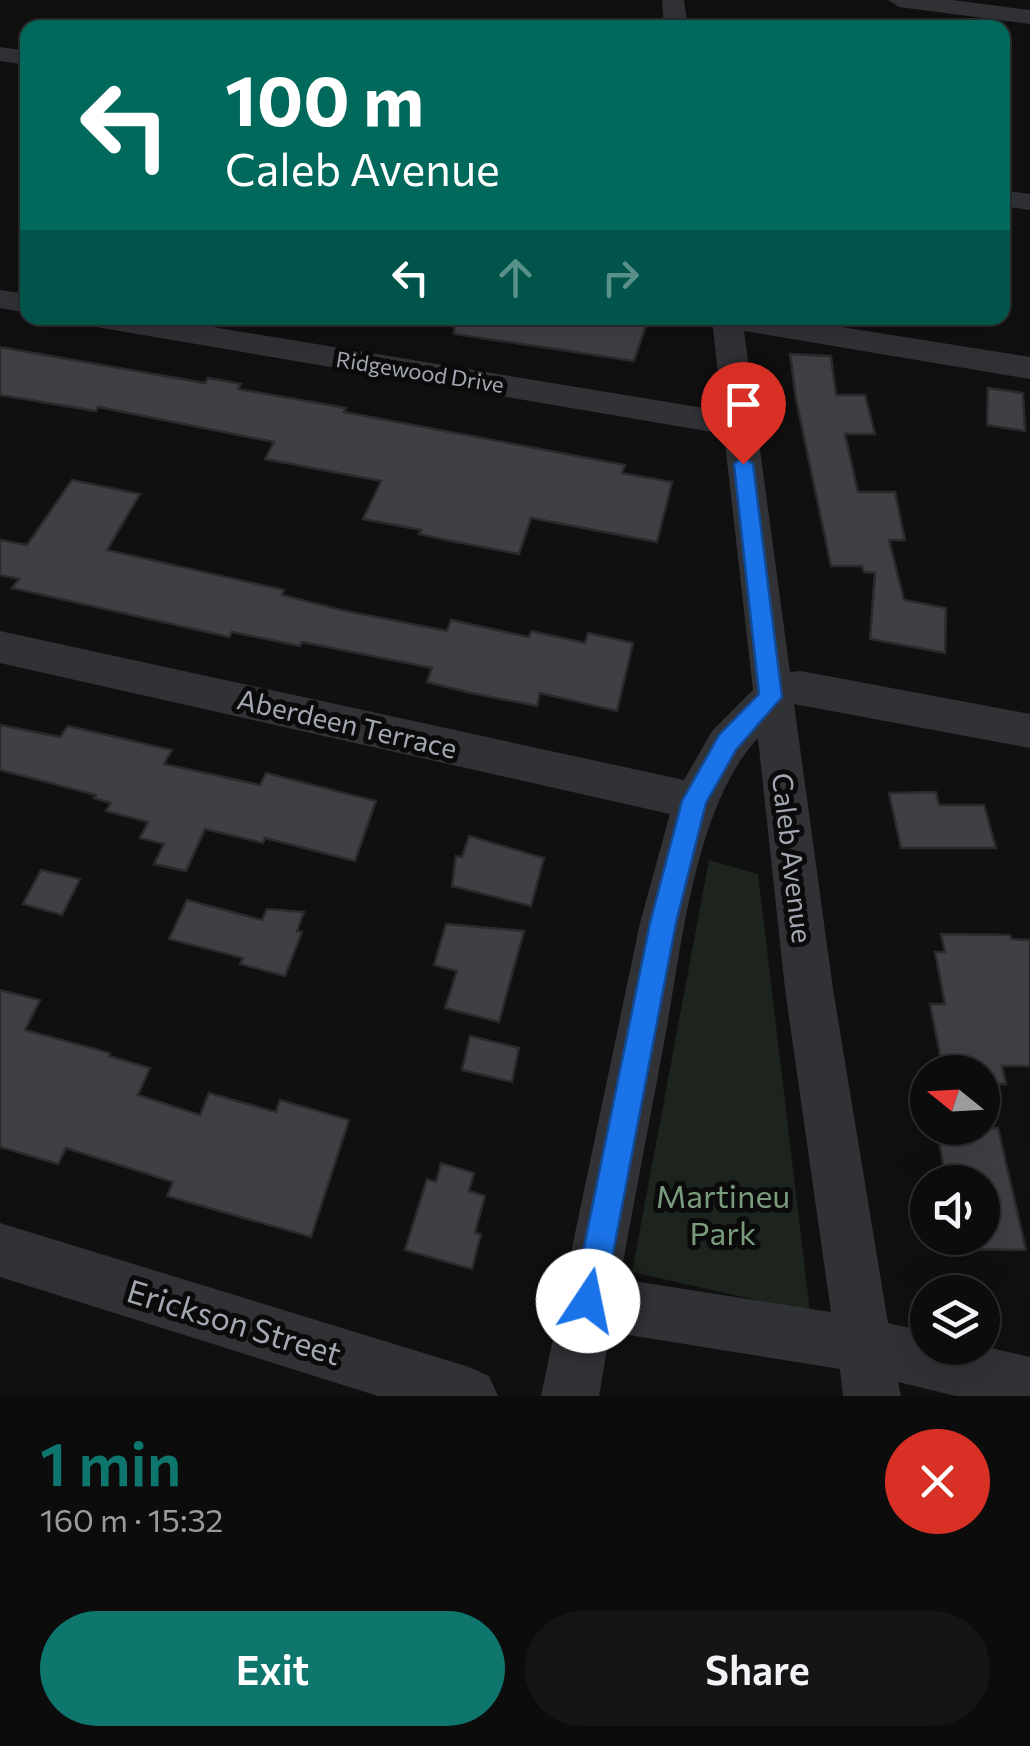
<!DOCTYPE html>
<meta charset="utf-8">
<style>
body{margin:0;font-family:Commissioner,sans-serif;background:#151516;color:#f1f3f6;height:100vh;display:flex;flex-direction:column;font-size:38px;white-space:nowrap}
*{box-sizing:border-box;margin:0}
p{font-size:32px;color:#9a9b9d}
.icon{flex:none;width:55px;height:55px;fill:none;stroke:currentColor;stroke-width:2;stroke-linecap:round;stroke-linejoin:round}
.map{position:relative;height:1396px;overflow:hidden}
.drawer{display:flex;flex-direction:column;background:#0c0c0d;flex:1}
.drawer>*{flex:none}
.banner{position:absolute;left:20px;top:20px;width:990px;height:305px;border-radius:20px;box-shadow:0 10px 40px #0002,0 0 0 2px #2c2c2e;background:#00695c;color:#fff;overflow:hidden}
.needle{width:65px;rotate:288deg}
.controls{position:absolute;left:910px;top:1055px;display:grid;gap:20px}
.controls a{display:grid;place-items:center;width:90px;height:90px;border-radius:50%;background:#0c0c0d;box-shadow:0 10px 40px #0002,0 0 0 2px #2c2c2e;font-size:50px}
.pin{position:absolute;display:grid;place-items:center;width:85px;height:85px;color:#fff;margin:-102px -42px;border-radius:50% 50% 50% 0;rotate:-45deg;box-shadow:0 0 10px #0007}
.pin .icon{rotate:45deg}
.me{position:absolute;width:110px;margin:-55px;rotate:11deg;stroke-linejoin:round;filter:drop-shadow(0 0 8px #0008)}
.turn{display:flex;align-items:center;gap:35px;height:210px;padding:0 40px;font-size:45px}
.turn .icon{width:130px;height:130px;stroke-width:2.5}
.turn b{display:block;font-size:70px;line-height:85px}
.lanes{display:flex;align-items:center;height:95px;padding:0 40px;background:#0003;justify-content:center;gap:50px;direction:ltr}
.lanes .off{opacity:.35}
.round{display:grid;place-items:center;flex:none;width:105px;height:105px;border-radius:52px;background:#151516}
.headline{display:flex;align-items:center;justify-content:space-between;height:170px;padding:0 40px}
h1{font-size:60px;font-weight:600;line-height:75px;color:#0f766e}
.cta{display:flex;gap:20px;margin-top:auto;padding:20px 40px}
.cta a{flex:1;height:115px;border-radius:60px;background:#0f766e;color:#fff;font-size:40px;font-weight:600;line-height:115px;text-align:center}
.cta a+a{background:#151516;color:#f1f3f6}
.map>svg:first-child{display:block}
</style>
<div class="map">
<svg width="1030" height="1396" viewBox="0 0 1030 1396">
<rect width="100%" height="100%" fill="#101011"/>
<path fill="#1d231d" d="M709,860l49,14 52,438 -178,-40z"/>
<g fill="#3f4044" stroke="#2a2a2d" stroke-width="2.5">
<path d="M455,318h166l26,4 -13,39 -180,-27z"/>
<path d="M0,347l205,36 3,-5 33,6 -3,5 108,19 -2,4 281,53 -3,8 50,9 -15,60 -126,-24 -12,36 -73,-14 -27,-6 2,-4 -58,-11 18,-38 -116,-22 9,-17 -176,-35 -2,4 -96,-16z"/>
<path d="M790,354l41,2 5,39h29l10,39h-30l13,58h37l10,48h-16l15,60 42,8 -1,45 -75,-14 5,-66 -11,-1 -2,-6h-31l-35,-167z"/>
<path d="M988,388l35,5 2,38 -38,-6z"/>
<path d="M72,480l68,14 -33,56 177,40 -2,5 59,15 106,21 4,-11 78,17 2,-6 54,12 3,-10 45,10 -16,68 -77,-18 -3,13 -66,-13 -44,-11 5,-14 -130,-26 -2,4 -68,-14 -3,5 -217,-49 7,-9 -19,-4v-35l27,5z"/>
<path d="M0,725l60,12 8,-11 104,24 -8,14 96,21 6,-12 110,28 -21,60 -90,-23 -2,5 -58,-14 -19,42 -32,-7 10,-20 -24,-6 8,-16 -42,-11 5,-8 -17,-5 2,-3 -96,-25z"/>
<path d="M936,792l3,13h45l12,43h-95l-12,-55z"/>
<path d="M469,836l75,22 -13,48 -79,-20 4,-30 6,1z"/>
<path d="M41,870l39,9 -18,36 -39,-11z"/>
<path d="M187,900l75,20 5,-11 37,3 -7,19 5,1 -17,44 -45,-12 3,-6 -74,-19z"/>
<path d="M446,924l78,7 -25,91 -54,-14 12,-37 -23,-6z"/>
<path d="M941,934l69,1 2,4 18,1v126h-28l4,18h-24v-12h-20l-2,-7h-18l-12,-61h15l-10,-52h10z"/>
<path d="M0,990l40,10 -15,30 85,23 -1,3 41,12 -12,27 62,20 9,-22 67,19 4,-12 69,20 -38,117 -144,-41 6,-14 -107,-34 -8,16 -58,-17z"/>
<path d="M470,1036l49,12 -7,34 -50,-12z"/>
<path d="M937,1128h61l28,122 -67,-1 -2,-11h25v-56h-36z"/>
<path d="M441,1163l33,10 -5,18 16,5 -10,37 6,1 -9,35 -67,-19 22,-71 9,3z"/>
</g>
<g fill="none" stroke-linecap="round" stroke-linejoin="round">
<g fill="#313236" fill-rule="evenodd">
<path d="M662,0h22l4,28h-24z"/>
<path d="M888,0h64l78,10v14l-131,-17z"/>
<path d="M0,47l28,4v14l-28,-4z"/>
<path d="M1002,190l28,4v16l-28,-4z"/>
<path d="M0,290l28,4v19l-28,-5z"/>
<path d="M87,318h71l564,93 -10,-93h72l246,39v22l-286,-48 46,341 11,-1 229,43v34l-236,-44 39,285 55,334 40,9v16l54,-2 48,11v39h-74l-58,-14 3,14h-58l-3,-27 -230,-37 -11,64h-58l99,-473 30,-109 -670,-151v-32l684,149 28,-49 41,-41 -29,-256 -622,-106 -11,-3zM758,738l27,251 46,323 -211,-33c15,-83 31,-165 46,-247 16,-89 30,-228 92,-294z"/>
<path d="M0,1223l469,144 20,9 9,20h-120l-378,-119z"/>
</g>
</g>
<path fill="#1a73e8" stroke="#114b97" stroke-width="2.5" d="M743,457l10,7 29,233 -46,53 -30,53 -30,120 -72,378 -5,11 -11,5 -11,-5 -4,-11 77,-378 32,-122 37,-66 40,-41 -25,-230z"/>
<g text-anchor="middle" stroke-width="10" stroke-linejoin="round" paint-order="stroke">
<g font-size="22" fill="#a2a7b1" stroke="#0b0b0c">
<text transform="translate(420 372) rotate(9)" y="8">Ridgewood Drive</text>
</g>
<g font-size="28" fill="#a2a7b1" stroke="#0b0b0c">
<text transform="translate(347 724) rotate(13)" y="10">Aberdeen Terrace</text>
<text transform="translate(792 858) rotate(83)" y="10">Caleb Avenue</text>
</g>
<g font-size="32" fill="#7a9b7c" stroke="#0b0b0c">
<text x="723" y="1208">Martineu<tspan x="723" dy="37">Park</tspan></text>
</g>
<g font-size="32" fill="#a2a7b1" stroke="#0b0b0c">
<text transform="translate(234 1323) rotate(17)" y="11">Erickson Street</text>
</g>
</g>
</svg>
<div class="controls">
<a><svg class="needle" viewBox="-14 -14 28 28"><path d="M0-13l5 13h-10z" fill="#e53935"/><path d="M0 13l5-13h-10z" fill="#9a9b9d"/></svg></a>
<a><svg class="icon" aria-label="sound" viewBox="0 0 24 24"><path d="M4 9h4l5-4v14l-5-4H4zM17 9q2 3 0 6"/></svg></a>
<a><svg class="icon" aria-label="layers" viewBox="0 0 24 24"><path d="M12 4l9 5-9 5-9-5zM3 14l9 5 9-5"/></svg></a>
</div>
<div class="pin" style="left:743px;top:464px;background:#d93025"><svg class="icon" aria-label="arrive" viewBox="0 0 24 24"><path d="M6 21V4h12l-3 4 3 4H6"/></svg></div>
<svg class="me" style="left:588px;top:1301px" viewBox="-20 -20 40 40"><circle r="19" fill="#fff"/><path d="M0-13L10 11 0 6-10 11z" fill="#1a73e8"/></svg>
<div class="banner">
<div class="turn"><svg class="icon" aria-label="left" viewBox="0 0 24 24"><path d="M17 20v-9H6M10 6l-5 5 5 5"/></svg><div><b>100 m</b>Caleb Avenue</div></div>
<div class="lanes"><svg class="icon" aria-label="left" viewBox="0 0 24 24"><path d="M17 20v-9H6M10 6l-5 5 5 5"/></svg><svg class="icon off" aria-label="ahead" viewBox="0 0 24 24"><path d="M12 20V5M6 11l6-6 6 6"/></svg><svg class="icon off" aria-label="right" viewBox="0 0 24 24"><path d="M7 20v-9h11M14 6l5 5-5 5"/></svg></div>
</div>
</div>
<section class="drawer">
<div class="headline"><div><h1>1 min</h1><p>160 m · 15:32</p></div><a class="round" style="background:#d93025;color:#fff"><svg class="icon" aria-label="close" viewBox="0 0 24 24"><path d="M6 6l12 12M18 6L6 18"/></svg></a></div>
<div class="cta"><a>Exit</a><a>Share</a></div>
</section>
